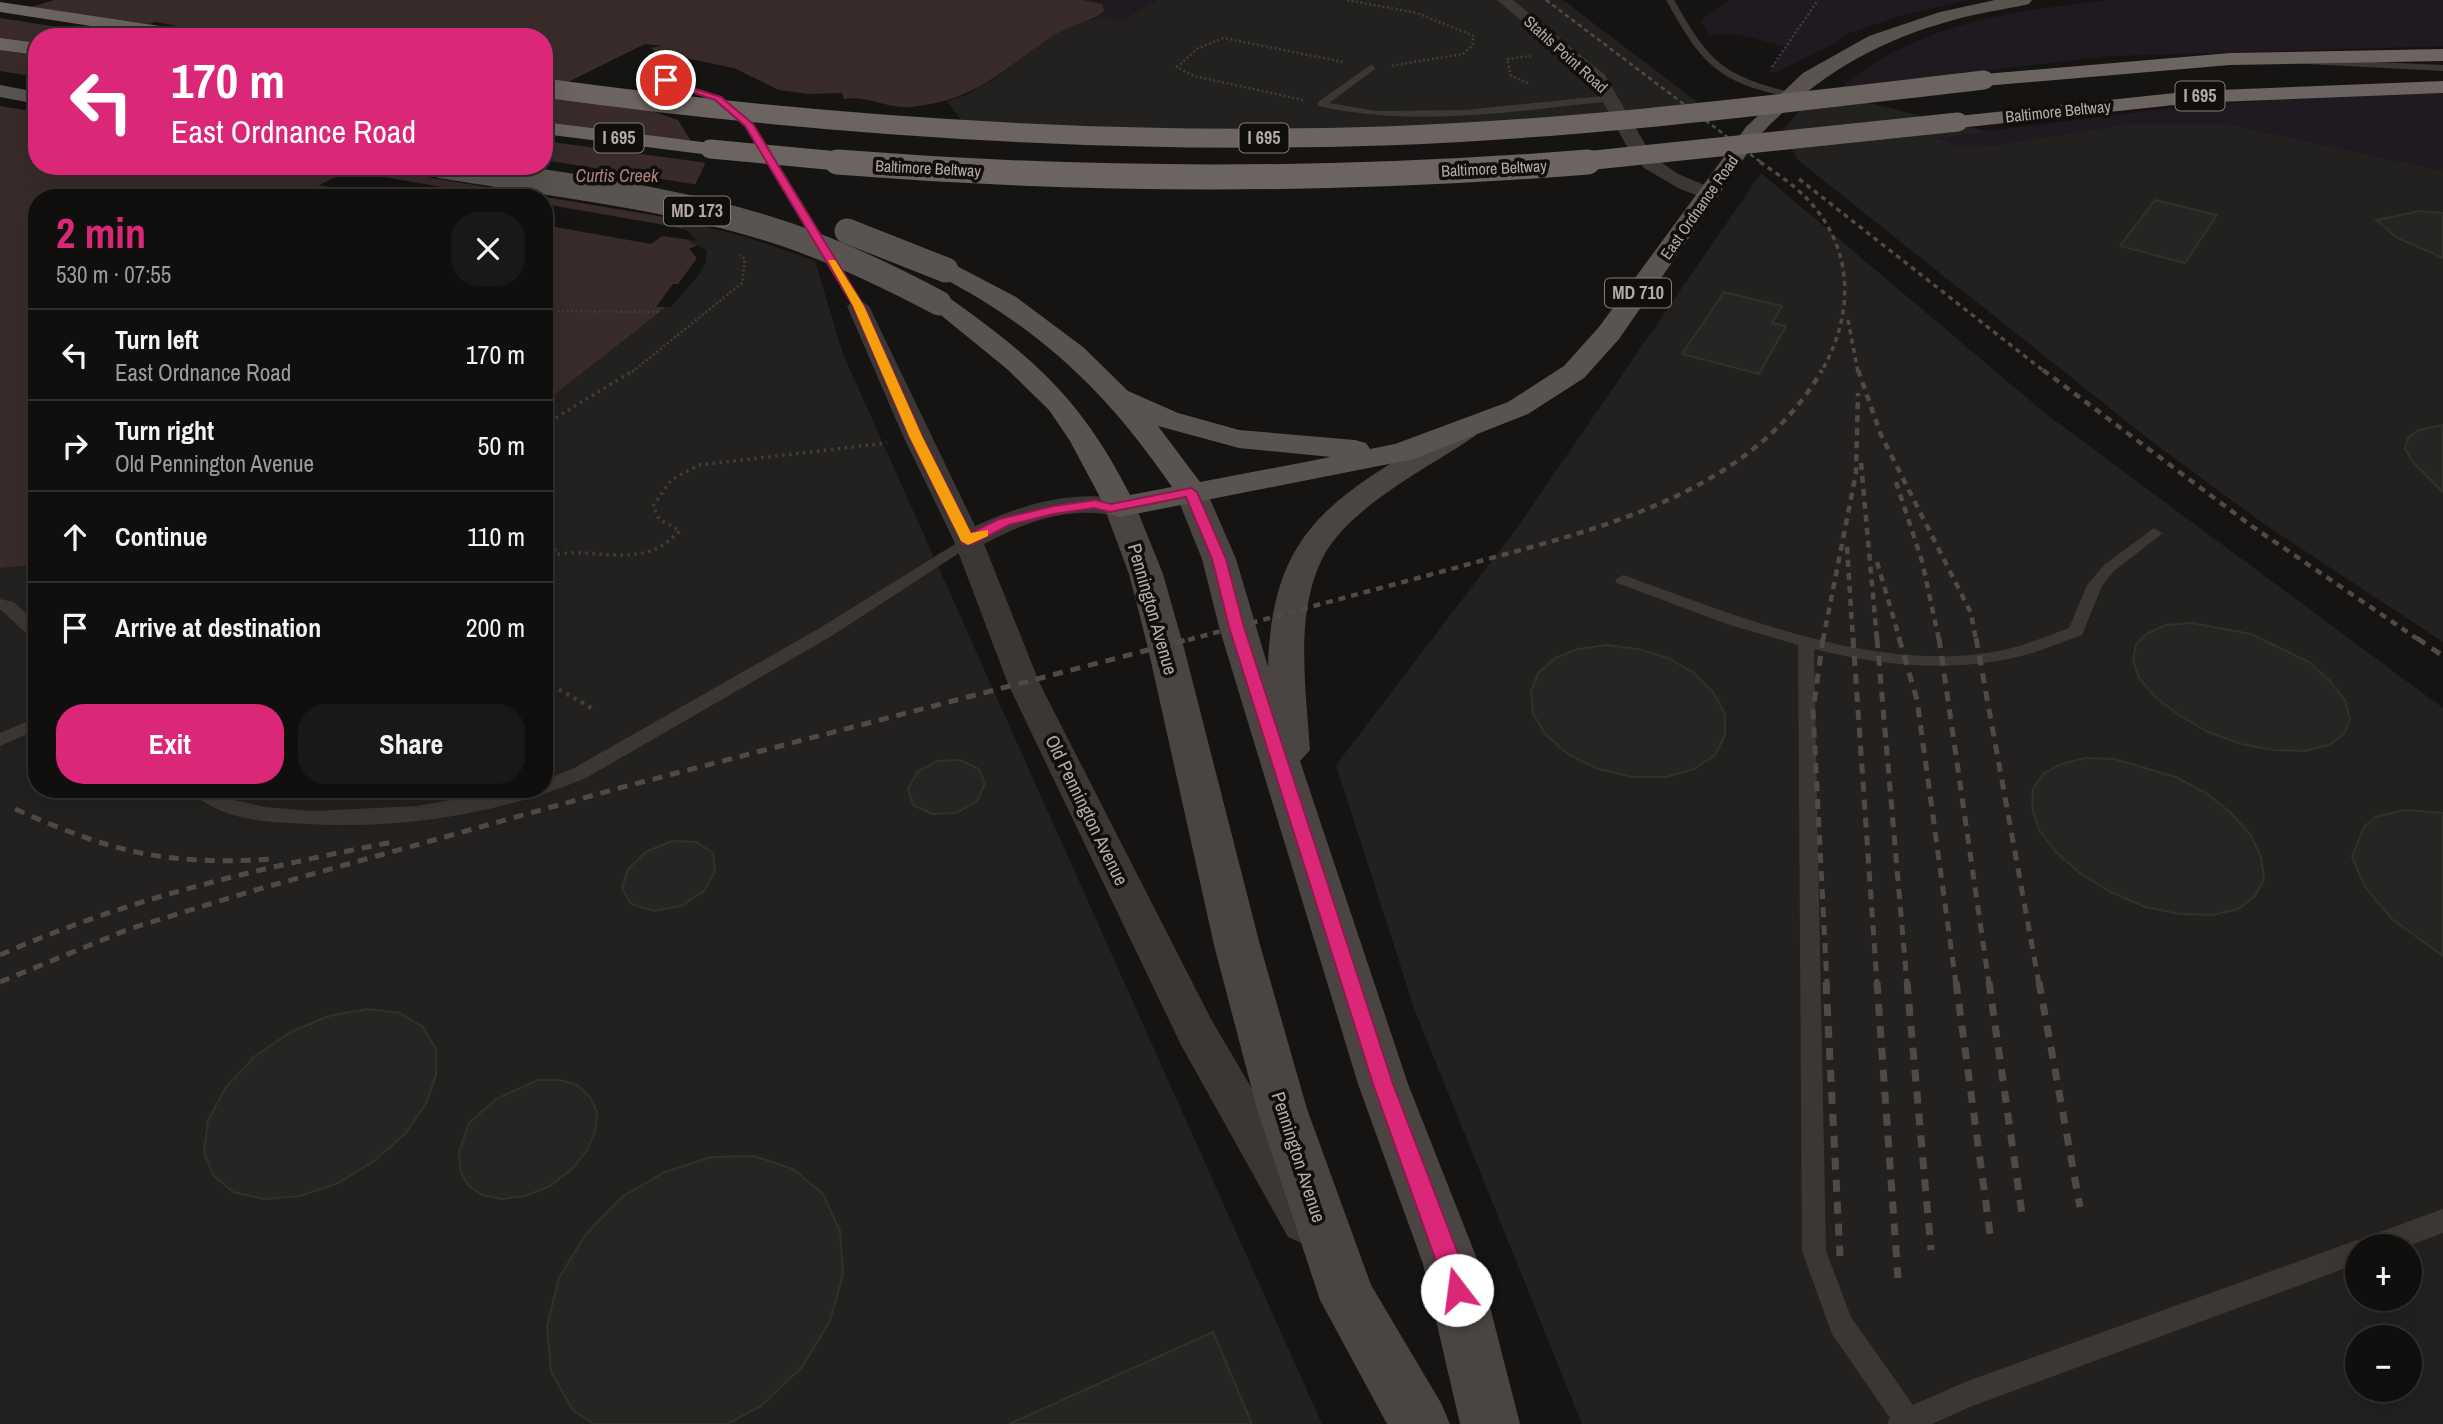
<!DOCTYPE html>
<meta charset="utf-8">
<style>
body{margin:0;font-family:"Archivo Narrow",sans-serif;background:#191817;color:#f1f3f6;height:100vh;display:flex;flex-direction:column;font-size:26px;white-space:nowrap}
*{box-sizing:border-box;margin:0}
p{font-size:23px;color:#9c9c9e}
.icon{flex:none;width:38px;height:38px;fill:none;stroke:currentColor;stroke-width:2;stroke-linecap:round;stroke-linejoin:round}
.map{position:relative;flex:1;overflow:hidden}
.drawer{position:absolute;left:28px;top:189px;width:525px;height:609px;display:flex;flex-direction:column;background:#100f0e;border-radius:28px;box-shadow:0 7px 28px #0002,0 0 0 2px #302f2e}
.drawer>*{flex:none}
.guide{position:absolute;left:28px;top:28px;width:525px;height:147px;border-radius:28px;box-shadow:0 7px 28px #0002,0 0 0 2px #302f2e;background:#db2777;color:#fff;overflow:hidden}
.fabs{position:absolute;left:2345px;top:1234px;display:grid;gap:14px}
.fabs a{display:grid;place-items:center;width:77px;height:77px;border-radius:50%;background:#100f0e;box-shadow:0 7px 28px #0002,0 0 0 2px #302f2e;font-size:35px}
.pin{position:absolute;display:grid;place-items:center;width:60px;height:60px;color:#fff;margin:-30px;border:4px solid #fff;border-radius:50%;box-shadow:0 2px 7px #0007}
.me{position:absolute;width:77px;margin:-38px;rotate:345deg;stroke-linejoin:round;filter:drop-shadow(0 0 5px #0008)}
.turn{display:flex;align-items:center;gap:24px;height:147px;padding:0 28px;font-size:32px}
.turn .icon{width:91px;height:91px;stroke-width:2.5}
.turn b{display:block;font-size:49px;line-height:60px}
.round{display:grid;place-items:center;flex:none;width:74px;height:74px;border-radius:28px;background:#191817}
.summary{display:flex;align-items:center;justify-content:space-between;height:119px;padding:0 28px}
h1{font-size:42px;font-weight:700;line-height:52px;color:#db2777}
.primary-button{display:flex;gap:14px;margin-top:auto;padding:14px 28px}
.primary-button a{flex:1;height:80px;border-radius:28px;background:#db2777;color:#fff;font-size:28px;font-weight:700;line-height:80px;text-align:center}
.primary-button a+a{background:#191817;color:#f1f3f6}
ul{padding:0;list-style:none}
li{display:flex;align-items:center;gap:21px;height:91px;padding:0 28px;border-top:2px solid #302f2e}
li div{flex:1}
li b{display:block;font-size:26px}
li em{font-style:normal}
.map>svg:first-child{display:block}
</style>
<div class="map">
<svg width="2443" height="1424" viewBox="0 0 2443 1424">
<rect width="100%" height="100%" fill="#151413"/>
<g fill="#22211f" fill-rule="evenodd">
<path d="M1083,0h480l141,107 -198,22 -536,3 -23,-31 19,-6 31,-18 37,-30 31,-19 32,-10z"/>
<path d="M1817,91l186,44 99,-11h213l128,11v507l-179,-118 -113,-83 -353,-281 -17,-28z"/>
<path d="M1761,173l285,241 397,294v716h-861l-167,-413 -79,-246 180,-236zM2357,1246h53v52h-53zM2357,1337h53v53h-53z"/>
<path d="M678,220l68,17 69,24 28,93 479,1070h-1322v-856l37,-3v224h507v-386l121,-95 40,-46 2,-12 -17,-8z"/>
</g>
<g fill="#1f1a20">
<path d="M993,0h165l-35,20 -26,-2 7,-7z"/>
<path d="M1728,0h240l-64,15 -56,18 -12,10 -59,29h-8l17,-25 -45,-12h-32l-9,-14z"/>
<path d="M2109,0h334v46l-333,10 -268,31c75,-64 172,-76 267,-87z"/>
<path d="M2361,93l82,1v77l-217,-47h-96l-145,23h-25l-23,-9 232,-30z"/>
</g>
<path fill="#392b2a" fill-rule="evenodd" d="M54,0h1029l19,4 2,7c-12,11 -29,12 -43,20 -58,35 -76,68 -150,76 -25,2 -43,-12 -67,-8l-2,-6 -34,1 -29,-4 -45,-22 -79,-16 -4,-4 10,-2 -16,-2 -77,38 110,38 27,44 -27,57 12,21 17,8 -1,12 -41,46 -121,95v-205h-507v367l-37,3v-551zM37,37h507v129h-507z"/>
<g fill="#151413">
<path d="M24,7l125,17 7,-2 78,15h-126l2,-2 -110,-17v-4z"/>
<path d="M0,71l37,6v35l-37,-6z"/>
<path d="M544,124l152,20 12,19 -164,-22z"/>
<path d="M544,160l155,25 -17,35 -321,-54h183z"/>
<path d="M349,171l157,27h-115l-72,-13z"/>
<path d="M544,204l132,23 12,4 9,10 -35,-5 -11,8 -107,-19z"/>
<path d="M697,245l10,5 -1,12 -8,14 -27,31h-15l17,-23h5l19,-26 -8,-9z"/>
</g>
<g fill="#262523" stroke="#31302d" stroke-width="2">
<path d="M2155,200l62,15 -32,48 -65,-17z"/>
<path d="M2420,211l23,2v45l-46,-20 -21,-18z"/>
<path d="M1724,292l58,14 -10,17 14,3 -27,48 -77,-20z"/>
<path d="M2443,425v67l-32,-32 -6,-12 3,-10 10,-8z"/>
<path d="M2192,623l59,11 58,28 21,19 15,19 5,19 -6,15 -15,11 -24,6 -30,-1 -34,-6 -33,-12 -29,-17 -24,-18 -16,-19 -6,-18 3,-16 12,-11 18,-8z"/>
<path d="M1607,645l31,4 30,9 26,15 19,19 12,22v21l-10,20 -21,14 -28,8h-34l-34,-8 -29,-14 -23,-20 -13,-21 -2,-22 7,-19 17,-15 23,-9z"/>
<path d="M2085,758l29,1 62,18 30,16 25,20 20,22 10,22 3,22 -9,17 -17,13 -26,6 -32,-1 -35,-7 -34,-15 -30,-18 -25,-22 -17,-22 -7,-22 1,-19 10,-15 18,-10z"/>
<path d="M960,760l19,9 6,15 -8,17 -21,12 -24,1 -19,-9 -5,-16 9,-17 20,-11z"/>
<path d="M2405,810l38,3v143l-51,-37 -27,-32 -13,-30 12,-30 11,-10z"/>
<path d="M672,841l24,1 17,11 2,18 -11,20 -23,15 -27,5 -23,-7 -9,-16 6,-19 19,-18z"/>
<path d="M367,1009l32,4 24,14 13,22v26l-10,29 -21,30 -31,27 -36,22 -38,13 -36,3 -31,-7 -20,-17 -9,-23 4,-32 18,-33 29,-31 36,-24 38,-16z"/>
<path d="M538,1080h22l17,5 13,12 7,15 -2,20 -9,20 -15,18 -21,16 -25,10 -23,3 -20,-4 -14,-10 -8,-15 -1,-18 10,-29 27,-24z"/>
<path d="M754,1156l39,13 30,25 17,37 3,43 -13,47 -28,46 -41,39 -34,18h-133l-21,-14 -22,-38 -4,-46 12,-48 26,-43 37,-38 43,-25 46,-15z"/>
<path d="M1213,1332l39,92h-243z"/>
</g>
<g fill="none" stroke-linecap="round" stroke-linejoin="round">
<g stroke="#413d3a" stroke-width="2.5" stroke-dasharray="2 2.5" stroke-linecap="butt">
<path d="M1347,0l70,13 57,23 -2,10 -9,8 -73,12"/>
<path d="M1772,67l46,-67"/>
<path d="M1528,83l-17,-7 -4,-17 24,-3"/>
<path d="M1303,100l-109,-24 -17,-9 21,-19 26,-10 119,24"/>
<path d="M544,311l117,1"/>
<path d="M632,372l110,-89 3,-24 -5,-4"/>
</g>
<g stroke="#413d3a" stroke-width="3.5" stroke-dasharray="2.5 4.5" stroke-linecap="butt">
<path d="M544,425l90,-55"/>
<path d="M544,541l12,10"/>
<path d="M544,558c37,-14 78,7 114,-10 8,-4 15,-11 22,-17l-21,-12 -6,-13 18,-26 28,-15 188,-22"/>
</g>
<path stroke="#413d3a" stroke-width="4.5" stroke-dasharray="3.5 5" stroke-linecap="butt" d="M544,681l51,29"/>
<g fill="#3a3734" fill-rule="evenodd">
<path d="M1666,0h8c35,61 47,75 116,92v4c-12,0 -26,-5 -37,-8 -48,-16 -63,-46 -87,-88z"/>
<path d="M2310,59l133,6v6l-136,-7z"/>
<path d="M1372,64l3,5 -46,34 47,8 88,-1 149,-15 5,3 -5,3c-98,10 -198,27 -295,5v-4z"/>
<path d="M648,74l73,23 31,25 112,184 -2,3 -10,-3 -107,-180 -30,-25 -67,-23z"/>
<path d="M2154,528l8,5 -3,3 -45,35 -12,15 -20,49c-20,7 -40,16 -61,21 -68,17 -139,10 -207,-7l12,602 25,66 62,88 52,-23 392,-142 7,3 2,-6 77,-28v24l-35,13h-51v18l-387,143 -38,17h-45l3,-6 -58,-84 -30,-83 -4,-606 -71,-21 -110,-41 -2,-3 8,-5 6,2c115,42 266,104 390,69 17,-5 33,-12 50,-18l18,-43 17,-20z"/>
<path d="M968,536l8,5 -3,3 -143,93 -244,141c-90,38 -195,53 -293,45 -24,-1 -51,-3 -74,-13 -9,-4 -19,-11 -28,-16l-2,-5h24l17,10 35,8 47,4 105,-5 98,-17h29v-9l30,-12 244,-139z"/>
<path d="M0,599l14,3 23,22v15l-6,-1 -31,-29z"/>
<path d="M37,717v13l-37,16v-13z"/>
</g>
<g fill="#3a3734" fill-rule="evenodd">
<path d="M1497,0h16l92,75 40,69 13,16 20,14 39,16 3,4 -3,4 -7,2 -30,-11 -36,-21 -18,-23 -33,-62z"/>
<path d="M858,299l11,7 106,220c48,-22 102,-38 155,-25l4,6 -4,6c-17,4 -32,-1 -49,0 -34,1 -67,15 -97,31l56,140 171,335 109,186 7,16 -7,16 -16,7 -16,-7 -107,-192 -173,-361 -54,-143 -51,-105 -56,-130z"/>
</g>
<g fill="#4a4542" fill-rule="evenodd">
<path d="M1464,421l11,3 4,6 -4,6c-46,31 -118,67 -148,114 -34,57 -21,137 -17,200l-10,11 108,323 71,180 41,160h-60l-37,-160 -65,-180 -139,-457 -17,-68 -27,-67 5,-7 11,-3 11,3 5,7 29,67 32,108c4,-148 75,-171 185,-243z"/>
<path d="M1120,497l11,3 5,7 27,67 21,74 76,297 47,164 64,176 70,118 9,21h-63l-67,-124 -63,-191 -43,-164 -66,-297 -19,-74 -25,-67 5,-7z"/>
</g>
<g fill="#595450" fill-rule="evenodd">
<path d="M1995,0h37l-3,4c-26,6 -53,9 -79,17 -76,21 -136,57 -190,114l-141,204 -35,39 -56,36 -114,45 -294,58 -11,-3 -39,-73 -21,-31 -42,-41 -81,-66 4,-6h18c86,61 134,103 182,198l42,-8c-66,-96 -131,-158 -235,-212l-4,-5 4,-5h18l61,32 67,50 45,44 50,22 61,17 116,10 11,3 4,6 25,-5 113,-42 56,-36 35,-39 147,-200 57,-54 66,-37 71,-24zM1158,426l81,22 92,9 -131,25z"/>
<path d="M0,85l37,7v12l-37,-7z"/>
</g>
<g fill="#6b6460" fill-rule="evenodd">
<path d="M0,2l200,30 9,5h-47l-162,-25z"/>
<path d="M0,38l37,5v12l-37,-5z"/>
<path d="M2443,49v12l-213,4 -246,21 -10,-6 10,-6 246,-21z"/>
<path d="M2443,81v12l-250,10 -235,25 -10,-6 10,-6 235,-25z"/>
<path d="M544,122l166,21 11,6 -11,6 -166,-21z"/>
</g>
<path stroke="#4f4a47" stroke-width="2.5" stroke-dasharray="4.5 3.5" stroke-linecap="butt" d="M1546,0l216,163"/>
<g stroke="#4f4a47" stroke-width="3.5" stroke-dasharray="5 4.5" stroke-linecap="butt">
<path d="M1760,162c13,9 27,18 39,29 55,50 58,119 22,181"/>
<path d="M1799,179l246,193"/>
<path d="M1848,320l10,52"/>
</g>
<g stroke="#4f4a47" stroke-width="4.5" stroke-dasharray="7 6" stroke-linecap="butt">
<path d="M1858,370l23,65 90,178 5,27"/>
<path d="M2043,370l210,157 166,113"/>
<path d="M1861,463l16,177"/>
<path d="M1896,482l26,79 17,79"/>
<path d="M1847,547l6,93"/>
<path d="M1877,562l23,78"/>
<path d="M1188,640c85,-23 170,-46 256,-69 134,-38 302,-69 378,-201"/>
<path d="M1823,640l33,-167 2,-80"/>
</g>
<g stroke="#4f4a47" stroke-width="5" stroke-dasharray="10 8" stroke-linecap="butt">
<path d="M1823,638l-10,73 14,273"/>
<path d="M1853,638l24,346"/>
<path d="M1877,638l30,346"/>
<path d="M1899,638l18,62 39,284"/>
<path d="M1939,638l50,346"/>
<path d="M1976,638l63,346"/>
<path d="M2417,638l26,18"/>
<path d="M15,809c97,43 150,57 257,50"/>
<path d="M0,955c126,-56 258,-87 393,-113"/>
<path d="M0,982l129,-53 123,-38 371,-104 571,-149"/>
</g>
<g stroke="#4f4a47" stroke-width="7" stroke-dasharray="12 10" stroke-linecap="butt">
<path d="M1826,982l14,274"/>
<path d="M1877,982l21,296"/>
<path d="M1907,982l24,268"/>
<path d="M1956,982l35,259"/>
<path d="M1989,982l34,239"/>
<path d="M2039,982l41,225"/>
</g>
<g stroke="#595450" stroke-width="25">
<path d="M442,166c116,19 234,31 346,69 52,18 102,42 151,68"/>
<path d="M847,231l99,39"/>
</g>
<g stroke="#6b6460" stroke-width="19">
<path d="M544,88c279,38 559,57 840,48 201,-7 401,-33 600,-56"/>
<path d="M710,149l149,14"/>
<path d="M1566,163l392,-41"/>
</g>
<path stroke="#6b6460" stroke-width="25" d="M837,162c251,20 501,20 751,0"/>
</g>
<path fill="#db2777" stroke="#8e194d" stroke-width="2" d="M663,79l58,18 32,27 111,182 58,130 49,97 28,-14 55,-13 41,-6 16,4 80,-16 6,4 29,67 18,68 149,457 69,180 7,26 -4,8 -8,4 -8,-4 -76,-214 -144,-457 -17,-68 -26,-62 -76,15 -16,-4 -40,6 -45,11 -36,19h-10l-54,-108 -56,-130 -108,-180 -30,-26 -52,-18z"/>
<path fill="#f59e0b" d="M828,260h7l29,46 58,130 49,97 17,-3v6l-20,9 -7,-4 -52,-105 -56,-130z"/>
<g text-anchor="middle" stroke-width="7" stroke-linejoin="round" paint-order="stroke">
<g font-size="16" fill="#b6aaa5" stroke="#100f0e">
<text transform="translate(1566 54) rotate(42)" y="6">Stahls Point Road</text>
<text transform="translate(2058 111) rotate(-6)" y="6">Baltimore Beltway</text>
<text transform="translate(928 168) rotate(3)" y="6">Baltimore Beltway</text>
<text transform="translate(1494 168) rotate(-3)" y="6">Baltimore Beltway</text>
<text transform="translate(1699 207) rotate(-55)" y="6">East Ordnance Road</text>
</g>
<g fill="#100f0e" stroke="#847c78" stroke-width="2">
<rect x="2175.5" y="81.5" width="49" height="29" rx="5"/>
<rect x="594.5" y="123.5" width="49" height="29" rx="5"/>
<rect x="1239.5" y="123.5" width="49" height="29" rx="5"/>
<rect x="664" y="196.5" width="66" height="29" rx="5"/>
<rect x="1605" y="278.5" width="66" height="29" rx="5"/>
</g>
<g font-size="18" font-weight="bold" fill="#b6aaa5">
<text x="2200" y="102">I 695</text>
<text x="619" y="144">I 695</text>
<text x="1264" y="144">I 695</text>
<text x="697" y="217">MD 173</text>
<text x="1638" y="299">MD 710</text>
</g>
<g font-size="18" font-style="italic" fill="#b1807b" stroke="#100f0e">
<text x="617" y="182">Curtis Creek</text>
</g>
<g font-size="19" fill="#b6aaa5" stroke="#100f0e">
<text transform="translate(1153 609) rotate(74)" y="7">Pennington Avenue</text>
<text transform="translate(1087 810) rotate(64)" y="7">Old Pennington Avenue</text>
<text transform="translate(1299 1157) rotate(72)" y="7">Pennington Avenue</text>
</g>
</g>
</svg>
<div class="fabs">
<a>+</a>
<a>−</a>
</div>
<div class="pin" style="left:666px;top:80px;background:#d93025"><svg class="icon" aria-label="arrive" viewBox="0 0 24 24"><path d="M6 21V4h12l-3 4 3 4H6"/></svg></div>
<svg class="me" style="left:1457px;top:1290px" viewBox="-20 -20 40 40"><circle r="19" fill="#fff"/><path d="M0-13L10 11 0 6-10 11z" fill="#db2777"/></svg>
<div class="guide">
<div class="turn"><svg class="icon" aria-label="left" viewBox="0 0 24 24"><path d="M17 20v-9H6M10 6l-5 5 5 5"/></svg><div><b>170 m</b>East Ordnance Road</div></div>
</div>
<section class="drawer">
<div class="summary"><div><h1>2 min</h1><p>530 m · 07:55</p></div><a class="round"><svg class="icon" aria-label="close" viewBox="0 0 24 24"><path d="M6 6l12 12M18 6L6 18"/></svg></a></div>
<ul>
<li><svg class="icon" aria-label="left" viewBox="0 0 24 24"><path d="M17 20v-9H6M10 6l-5 5 5 5"/></svg><div><b>Turn left</b><p>East Ordnance Road</p></div><em>170 m</em></li>
<li><svg class="icon" aria-label="right" viewBox="0 0 24 24"><path d="M7 20v-9h11M14 6l5 5-5 5"/></svg><div><b>Turn right</b><p>Old Pennington Avenue</p></div><em>50 m</em></li>
<li><svg class="icon" aria-label="ahead" viewBox="0 0 24 24"><path d="M12 20V5M6 11l6-6 6 6"/></svg><div><b>Continue</b></div><em>110 m</em></li>
<li><svg class="icon" aria-label="arrive" viewBox="0 0 24 24"><path d="M6 21V4h12l-3 4 3 4H6"/></svg><div><b>Arrive at destination</b></div><em>200 m</em></li>
</ul>
<div class="primary-button"><a>Exit</a><a>Share</a></div>
</section>
</div>
